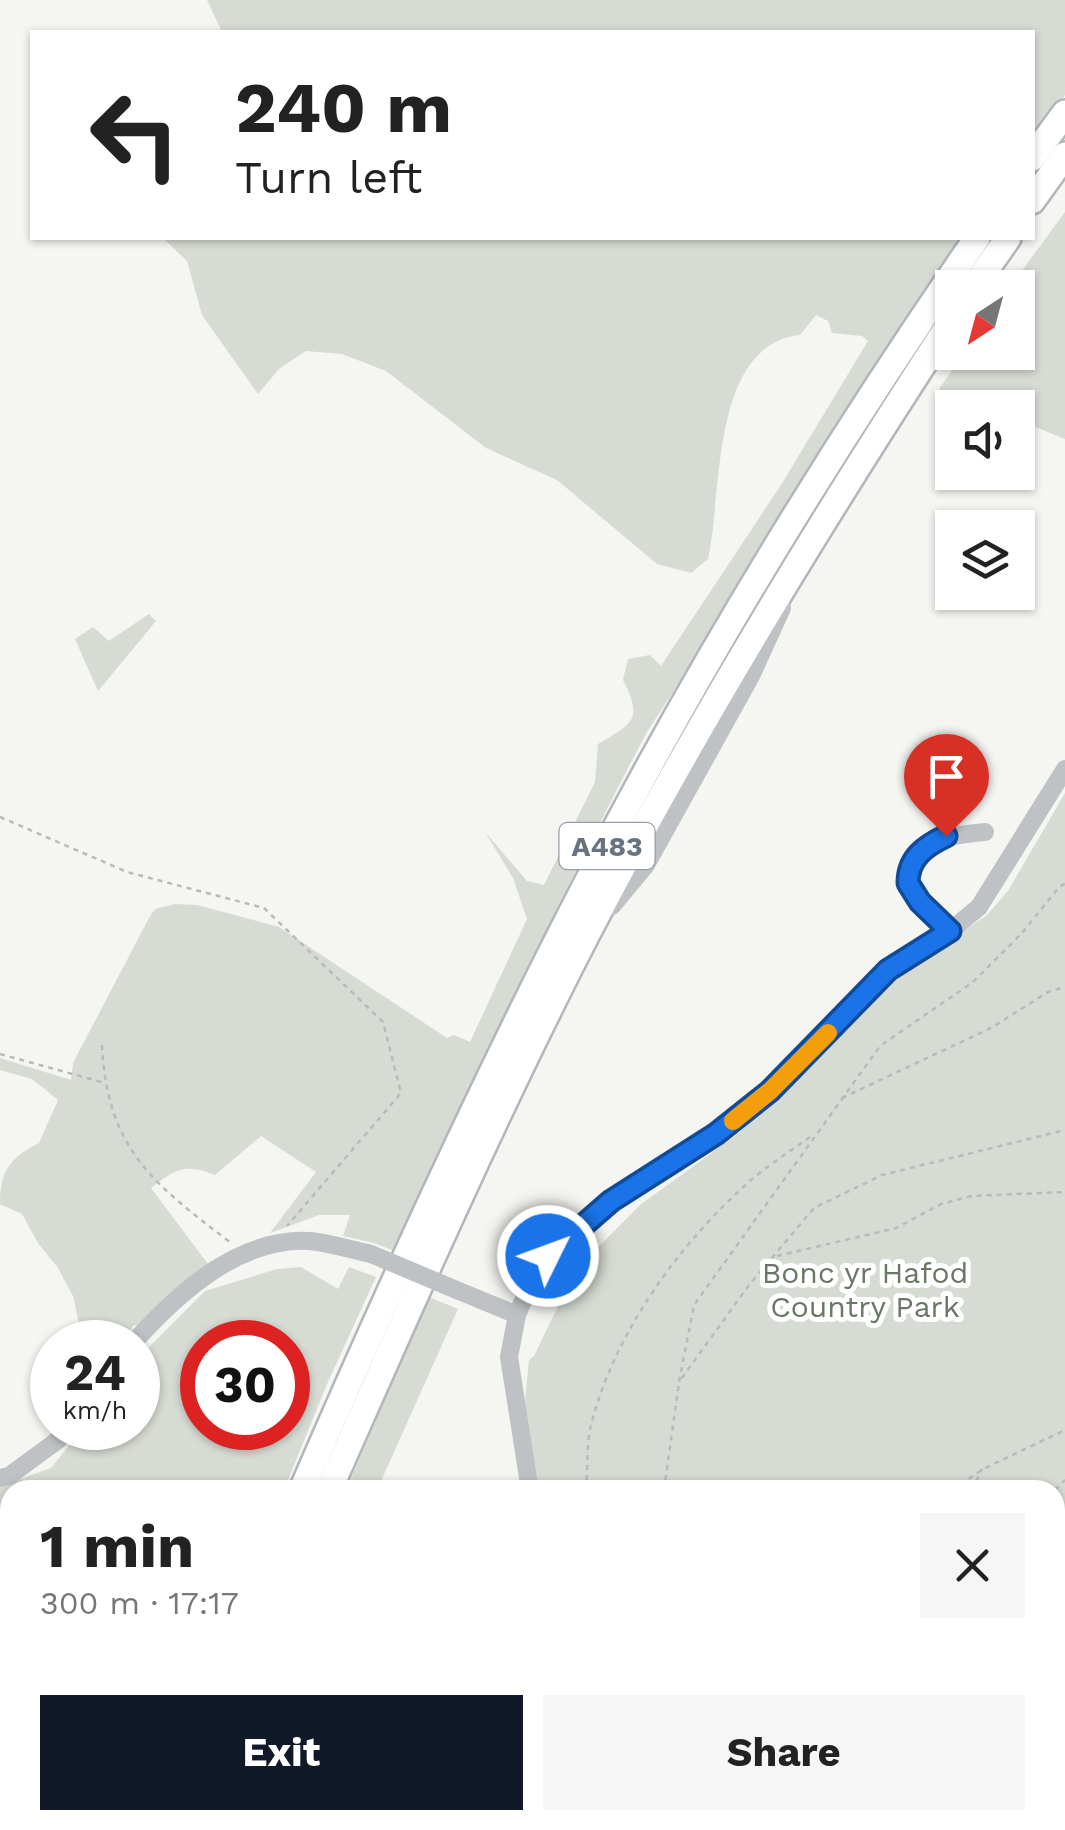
<!DOCTYPE html>
<meta charset="utf-8">
<style>
body{margin:0;font-family:"Work Sans",sans-serif;background:#f6f6f6;color:#222;height:100vh;display:flex;flex-direction:column;font-size:38px;white-space:nowrap}
*{box-sizing:border-box;margin:0}
p{font-size:32px;color:#767676}
.icon{flex:none;width:55px;height:55px;fill:none;stroke:currentColor;stroke-width:2;stroke-linecap:round;stroke-linejoin:round}
.map{position:relative;flex:1;overflow:hidden}
.drawer{position:absolute;left:0px;top:1480px;width:1065px;height:350px;display:flex;flex-direction:column;background:#fff;border-radius:30px 30px 0 0;box-shadow:0 2px 8px #0004}
.drawer>*{flex:none}
.banner{position:absolute;left:30px;top:30px;width:1005px;height:210px;border-radius:0px;box-shadow:0 2px 8px #0004;background:#fff;color:#222;overflow:hidden}
.needle{width:65px;rotate:216deg}
.tools{position:absolute;left:935px;top:270px;display:grid;gap:20px}
.tools a{display:grid;place-items:center;width:100px;height:100px;border-radius:0px;background:#fff;box-shadow:0 2px 8px #0004;font-size:50px}
.speed{position:absolute;left:30px;top:1320px;display:flex;gap:20px;font-size:50px;font-weight:700;text-align:center}
.speed>*{display:grid;place-content:center;width:130px;height:130px;border-radius:50%;background:#fff;box-shadow:0 2px 8px #0004;line-height:1}
.speed small{font-size:25px;font-weight:400}
.speed .limit{border:15px solid #d22;background:#fff;color:#111}
.pin{position:absolute;display:grid;place-items:center;width:85px;height:85px;color:#fff;margin:-102px -42px;border-radius:50% 50% 50% 0;rotate:-45deg;box-shadow:0 0 10px #0007}
.pin .icon{rotate:45deg}
.me{position:absolute;width:110px;margin:-55px;rotate:48deg;stroke-linejoin:round;filter:drop-shadow(0 0 8px #0008)}
.turn{display:flex;align-items:center;gap:35px;height:210px;padding:0 40px;font-size:45px}
.turn .icon{width:130px;height:130px;stroke-width:2.5}
.turn b{display:block;font-size:70px;line-height:85px}
.round{display:grid;place-items:center;flex:none;width:105px;height:105px;border-radius:0px;background:#f6f6f6}
.headline{display:flex;align-items:center;justify-content:space-between;height:170px;padding:0 40px}
h1{font-size:60px;font-weight:700;line-height:75px}
.primary-button{display:flex;gap:20px;margin-top:auto;padding:20px 40px}
.primary-button a{flex:1;height:115px;border-radius:0px;background:#111827;color:#fff;font-size:40px;font-weight:700;line-height:115px;text-align:center}
.primary-button a+a{background:#f6f6f6;color:#222}
.map>svg:first-child{display:block}
</style>
<div class="map">
<svg width="1065" height="1830" viewBox="0 0 1065 1830">
<rect width="100%" height="100%" fill="#f5f5f2"/>
<g fill="#d6dbd3" fill-rule="evenodd">
<path d="M207,0h858v95l-32,47 -1,-110h-810z"/>
<path d="M1065,212v227l-47,-19v-12l-32,-1 -47,-18 25,-36 54,-1v-64l-8,-1z"/>
<path d="M163,238h804l-320,494c-90,170 -172,344 -250,520l-23,-9 -31,-7 7,-21h-31l-49,18 46,-61 -55,-36 -46,39c-30,-12 -39,-6 -64,13l57,76 -60,59 -15,3 -8,16h-35l-10,-14 -7,-32 -15,-28 -20,-25 -16,-29 -22,-10c0,-32 9,-46 39,-61l19,-43 -26,-21 -32,-9v-12l71,22 2,-17 76,-145 6,-9 20,-5 22,1 82,22 168,111 7,-3 16,7 57,-123 -14,-41 -28,-46 42,49 17,4 51,-103 3,-38c36,-21 45,-25 25,-64l5,-21 22,-4 11,11 120,-181 87,-144 -6,-5 -30,-3 -4,-12 -12,-6 -16,20c-90,10 -77,158 -92,224l-17,14 -34,-9 -100,-84 -71,-32 -100,-77 -44,-17 -36,-3 -26,17 -22,26 -56,-79 -15,-54z"/>
<path d="M149,614l7,7 -58,70 -23,-52 18,-12 16,14z"/>
<path d="M1065,793v1037h-490l1,-10h479v-330h-516l-14,-89 4,-41 5,-4 41,-85 65,-66 99,-72 156,-155 92,-63 21,-24z"/>
<path d="M301,1267l37,22 11,-22 27,10 -49,107 -43,106h-274v127l-10,-4v-127l51,-18 32,-40h55v-70l67,-67 72,-22zM202,1342h86v86h-86z"/>
<path d="M429,1297l29,12 -81,181h-31z"/>
<path d="M17,1820h131l-4,10h-129z"/>
</g>
<g fill="none" stroke-linecap="round" stroke-linejoin="round">
<g stroke="#b3b6b9" stroke-width="30">
<g id="highway">
<path d="M1032,158l33,-45"/>
<path d="M1032,201l33,-46"/>
<path d="M973,288l35,-50"/>
<path d="M302,1490c87,-201 178,-400 278,-594 117,-228 252,-448 397,-658"/>
<path d="M329,1490c82,-186 164,-373 257,-554 110,-212 236,-417 366,-616"/>
<path d="M167,1830l3,-10"/>
<path d="M193,1830l4,-10"/>
</g>
</g>
<g stroke="#b8bbbd" stroke-width="2.5" stroke-dasharray="5 5" stroke-linecap="butt">
<path d="M0,817l127,55 137,36 119,114 18,71 -114,133"/>
<path d="M1065,884l-5,2 -38,47 -49,49 -93,64 -186,259 -15,77 70,-97 65,-77 68,-33 183,-45"/>
<path d="M102,1045c5,105 52,139 129,198"/>
<path d="M0,1054l105,29"/>
<path d="M842,1098l149,-70 57,-36 17,-5"/>
<path d="M777,1256l119,-28 45,-24 31,-8 93,-4"/>
<path d="M586,1490c2,-22 0,-48 6,-69 25,-92 88,-178 159,-241 19,-16 41,-30 62,-45"/>
<path d="M664,1490l15,-107"/>
<path d="M952,1490l31,-21 82,-39"/>
<path d="M972,1490l10,-21"/>
<path d="M1055,1490l10,-10"/>
<path d="M1055,1792l10,-5"/>
<path d="M621,1820l2,10"/>
<path d="M696,1820l2,10"/>
<path d="M963,1830l24,-10"/>
</g>
<g stroke="#bec2c5" stroke-width="18">
<path d="M612,906l34,-41 105,-189 31,-68"/>
<path d="M950,931c-12,-12 -32,-25 -40,-40 -4,-8 -2,-16 1,-23 12,-32 46,-33 74,-36"/>
<path d="M459,1291l58,24"/>
<path d="M134,1342c44,-49 105,-105 176,-101 20,2 42,9 61,13"/>
<path d="M0,1478l9,-2 49,-36 9,-12"/>
<path d="M530,1490l-21,-133 8,-42 13,-31 18,-28 63,-55 105,-67 54,-43 118,-121 62,-39 29,-24 86,-138"/>
<path d="M562,1830l1,-10"/>
</g>
<use href="#highway" stroke="#fff" stroke-width="25"/>
<path stroke="#bec2c5" stroke-width="18" d="M371,1254l88,37"/>
</g>
<g fill="none" stroke-linecap="round" stroke-linejoin="round">
<g stroke="#114b97" stroke-width="25">
<path id="route" d="M548,1256l63,-55 105,-67 54,-43 118,-121 62,-39 -30,-29 -12,-19c0,-25 17,-37 38,-47"/>
</g>
<use href="#route" stroke="#1a73e8" stroke-width="18"/>
<path stroke="#f59e0b" stroke-width="18" d="M733,1121l37,-30 58,-58"/>
</g>
<g text-anchor="middle" stroke-width="10" stroke-linejoin="round" paint-order="stroke">
<rect fill="#fff" stroke="#959ea6" stroke-width="2.5" x="559.5" y="823" width="95" height="46" rx="8"/>
<g font-size="28" font-weight="bold" fill="#677480">
<text x="607" y="856">A483</text>
</g>
<g font-size="30" fill="#687865" stroke="#fff">
<text x="865" y="1283">Bonc yr Hafod<tspan x="865" dy="34">Country Park</tspan></text>
</g>
</g>
</svg>
<div class="tools">
<a><svg class="needle" viewBox="-14 -14 28 28"><path d="M0-13l5 13h-10z" fill="#e53935"/><path d="M0 13l5-13h-10z" fill="#767676"/></svg></a>
<a><svg class="icon" aria-label="sound" viewBox="0 0 24 24"><path d="M4 9h4l5-4v14l-5-4H4zM17 9q2 3 0 6"/></svg></a>
<a><svg class="icon" aria-label="layers" viewBox="0 0 24 24"><path d="M12 4l9 5-9 5-9-5zM3 14l9 5 9-5"/></svg></a>
</div>
<div class="speed"><div>24<small>km/h</small></div><div class="limit">30</div></div>
<div class="pin" style="left:946px;top:836px;background:#d93025"><svg class="icon" aria-label="arrive" viewBox="0 0 24 24"><path d="M6 21V4h12l-3 4 3 4H6"/></svg></div>
<svg class="me" style="left:548px;top:1256px" viewBox="-20 -20 40 40"><circle r="17" fill="#1a73e8" stroke="#fff" stroke-width="3"/><path d="M0-11L8 9 0 5-8 9z" fill="#fff"/></svg>
<div class="banner">
<div class="turn"><svg class="icon" aria-label="left" viewBox="0 0 24 24"><path d="M17 20v-9H6M10 6l-5 5 5 5"/></svg><div><b>240 m</b>Turn left</div></div>
</div>
<section class="drawer">
<div class="headline"><div><h1>1 min</h1><p>300 m · 17:17</p></div><a class="round"><svg class="icon" aria-label="close" viewBox="0 0 24 24"><path d="M6 6l12 12M18 6L6 18"/></svg></a></div>
<div class="primary-button"><a>Exit</a><a>Share</a></div>
</section>
</div>
